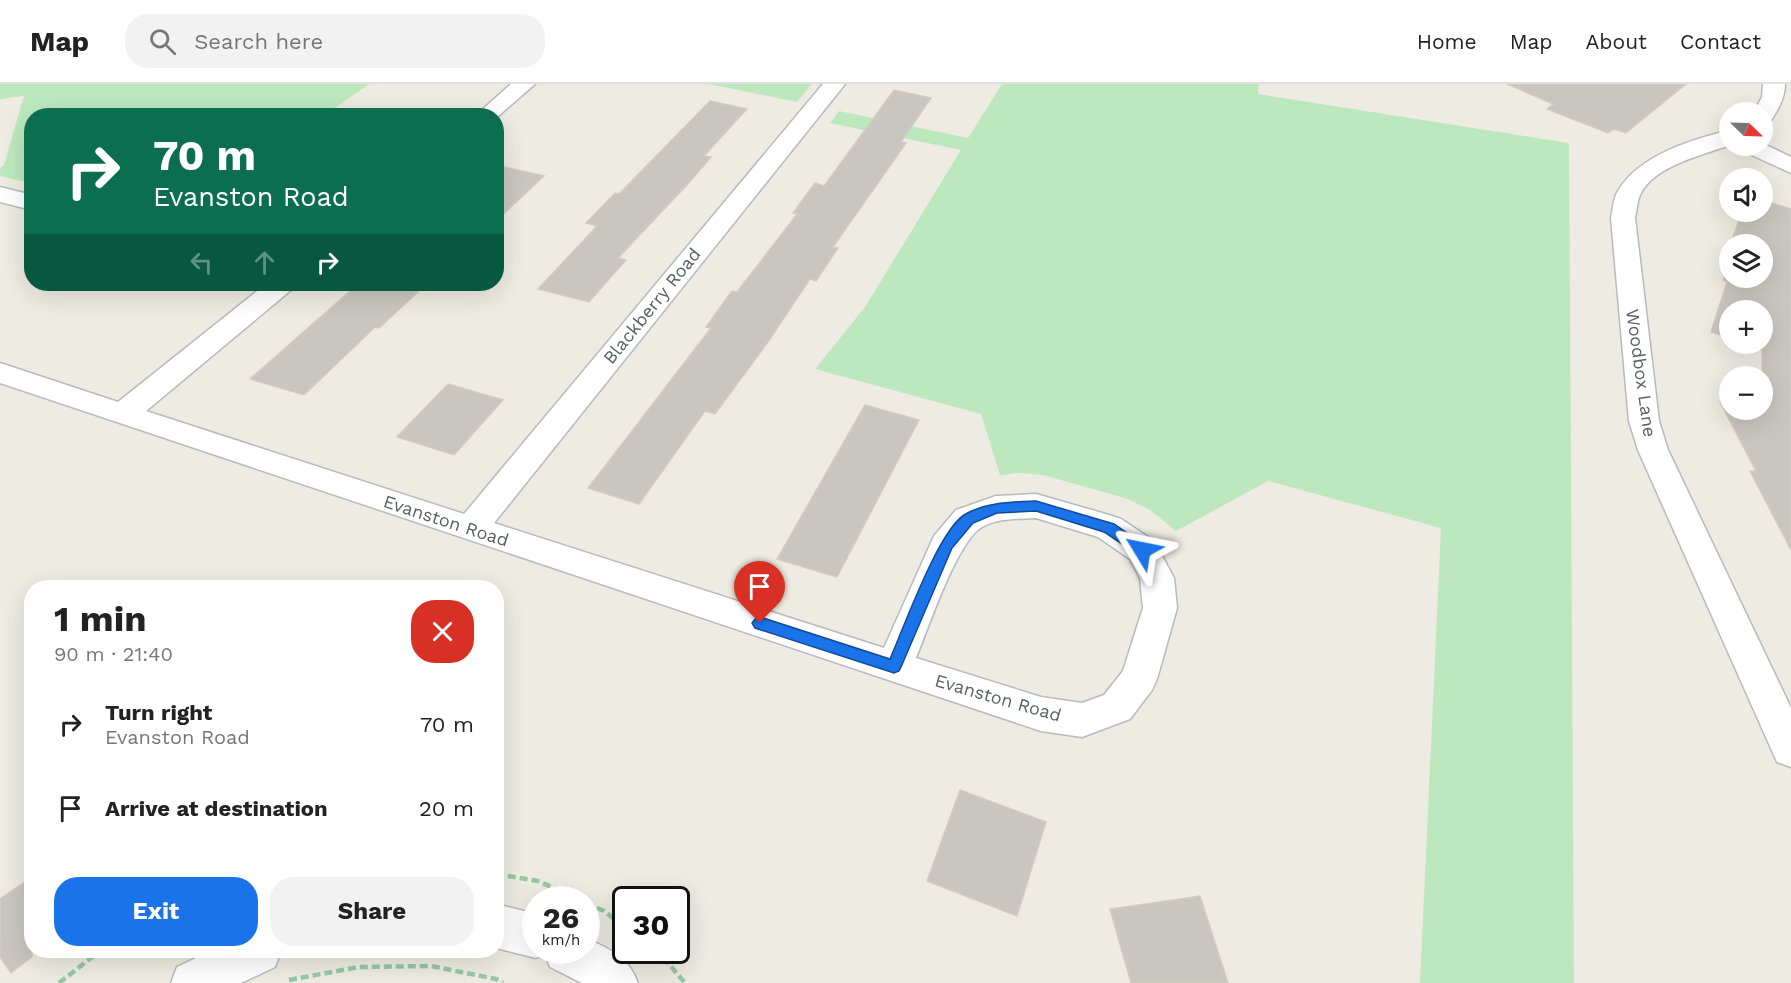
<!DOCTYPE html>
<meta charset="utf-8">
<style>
body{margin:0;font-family:"Work Sans",sans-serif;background:#f2f2f2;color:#222;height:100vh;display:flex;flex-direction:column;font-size:22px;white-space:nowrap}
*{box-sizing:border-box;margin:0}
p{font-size:20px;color:#767676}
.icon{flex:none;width:33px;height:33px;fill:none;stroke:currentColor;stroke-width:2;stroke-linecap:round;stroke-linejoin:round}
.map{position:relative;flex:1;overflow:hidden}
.drawer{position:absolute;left:24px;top:496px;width:480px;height:378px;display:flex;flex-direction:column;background:#fff;border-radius:24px;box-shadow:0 6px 24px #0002}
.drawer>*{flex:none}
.guide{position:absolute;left:24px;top:24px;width:480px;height:183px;border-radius:24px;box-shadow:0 6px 24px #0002;background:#0b6e4f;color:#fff;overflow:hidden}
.needle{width:39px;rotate:113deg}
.controls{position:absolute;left:1719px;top:18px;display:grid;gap:12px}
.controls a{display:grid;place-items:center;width:54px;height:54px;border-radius:50%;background:#fff;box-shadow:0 6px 24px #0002;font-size:30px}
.speed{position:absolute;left:522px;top:802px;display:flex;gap:12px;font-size:30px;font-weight:700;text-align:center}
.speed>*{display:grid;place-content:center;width:78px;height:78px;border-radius:50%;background:#fff;box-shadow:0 6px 24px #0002;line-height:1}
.speed small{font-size:15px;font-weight:400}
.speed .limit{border:3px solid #111;border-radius:9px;background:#fff;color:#111}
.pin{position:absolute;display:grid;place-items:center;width:51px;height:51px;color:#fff;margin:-62px -26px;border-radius:50% 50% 50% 0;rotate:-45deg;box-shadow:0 0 6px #0007}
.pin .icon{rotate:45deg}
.me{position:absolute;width:66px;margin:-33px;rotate:305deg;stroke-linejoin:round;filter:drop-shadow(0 0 4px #0008)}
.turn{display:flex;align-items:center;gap:21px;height:126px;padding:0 30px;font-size:27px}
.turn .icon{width:78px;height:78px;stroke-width:2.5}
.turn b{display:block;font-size:42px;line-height:51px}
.lanes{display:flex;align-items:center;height:57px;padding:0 30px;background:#0003;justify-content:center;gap:30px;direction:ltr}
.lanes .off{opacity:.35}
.round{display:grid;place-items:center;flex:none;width:63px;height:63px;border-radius:24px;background:#f2f2f2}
.head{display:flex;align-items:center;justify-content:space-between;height:102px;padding:0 30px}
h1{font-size:36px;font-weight:700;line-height:45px}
.cta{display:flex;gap:12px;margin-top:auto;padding:12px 30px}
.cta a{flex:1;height:69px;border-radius:24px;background:#1a73e8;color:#fff;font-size:24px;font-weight:700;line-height:69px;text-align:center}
.cta a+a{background:#f2f2f2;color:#222}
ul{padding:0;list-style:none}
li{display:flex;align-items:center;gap:18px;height:84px;padding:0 30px}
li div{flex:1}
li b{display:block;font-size:22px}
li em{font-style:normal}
header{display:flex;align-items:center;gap:36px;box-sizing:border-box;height:84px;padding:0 30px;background:#fff;border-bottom:2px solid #e0e0e0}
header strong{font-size:28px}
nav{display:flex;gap:33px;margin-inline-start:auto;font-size:21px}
.search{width:420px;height:54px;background:#f2f2f2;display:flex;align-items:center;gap:15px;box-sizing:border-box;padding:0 21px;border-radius:24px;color:#767676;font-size:22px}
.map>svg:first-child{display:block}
</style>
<header>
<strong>Map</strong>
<div class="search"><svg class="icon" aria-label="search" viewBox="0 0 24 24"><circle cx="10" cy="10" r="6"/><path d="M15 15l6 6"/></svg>Search here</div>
<nav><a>Home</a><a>Map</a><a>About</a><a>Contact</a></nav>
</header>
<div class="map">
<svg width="1791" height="899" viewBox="0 0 1791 899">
<rect width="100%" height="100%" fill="#eeebe2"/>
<g fill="#bde8bd">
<path d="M0,0h369l-44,31 -293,1 -1,67 -31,-7v-8l4,-3 20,-69 -24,3z"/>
<path d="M709,0h103l-15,18z"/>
<path d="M1002,0h257l-1,10 311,49 5,840h-154l21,-455 -173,-47 -92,50 -26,-21 -22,-11 -85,-24 -24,-2 -19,2 -19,-61 -166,-45 50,-62 96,-157 -131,-27 9,-12 129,27z"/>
</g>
<g fill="#c9c6bf" stroke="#d3cdc0" stroke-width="1.5">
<path d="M1507,0h179l-60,49 -12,-4 -6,4 -61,-24 6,-5z"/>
<path d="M894,6l37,8 -30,44 5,1 -73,104 5,1 -22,33 -6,-2 -42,63 -53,72 -10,-3 -66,93 -51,-16 123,-160 -5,-1 26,-36 5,1 60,-78 -4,-1 22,-30 9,3z"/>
<path d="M710,17l37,8 -43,47 7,1 -24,28 -69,73 8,2 -37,42 -51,-13 59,-63 -11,-3 29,-30 4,1z"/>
<path d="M496,81l48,11 -48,45z"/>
<path d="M1762,116l29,9v341l-41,-79h6l-36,-69h10v8h32v-60l-17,-6h17v-34h-32v28l-19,-6 16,-50 -4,-2 7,-20v18h32v-34h-28l2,-6 -3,-1 9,-25h20z"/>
<path d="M358,200h28l32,8 -39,36 -4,-1 -71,68 -54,-16z"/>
<path d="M448,300l55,16 -49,55 -57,-18z"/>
<path d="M865,321l54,15 -82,157 -60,-18z"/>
<path d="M960,706l86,32 -29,94 -90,-35z"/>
<path d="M32,793v80l-21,16 -11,-16v-58z"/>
<path d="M1200,812l28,87h-97l-21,-74z"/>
</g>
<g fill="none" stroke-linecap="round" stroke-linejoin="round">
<g stroke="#b7babf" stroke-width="3">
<g id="street">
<path d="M511,0h24l-39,34v-2h-21z"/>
<path d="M823,0h22l-351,439 390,125 50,-112 22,-26 40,-14 40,-2 73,21 12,4 33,22 20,37 3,30 -20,71 -5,11 -22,29 -48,18 -41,-6 -1041,-348v-20l118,39 148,-118h29l-4,6 -145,121 318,103zM1036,434l62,19 32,22 10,19 3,30 -20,63 -19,24 -22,8 -41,-6 -125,-39c12,-29 41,-117 66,-131 16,-9 36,-8 54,-9z"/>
<path d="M1763,0h22c0,14 -7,26 -15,38l-8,2v-12h-8l8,-15z"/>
<path d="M1730,46v15c-27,10 -77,21 -90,50 -3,7 -3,15 -5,23l24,203 9,29 123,258v59l-14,-5 -139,-312 -9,-29 -18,-203c2,-9 2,-19 7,-27 21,-36 73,-51 112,-61z"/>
<path d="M1762,59l29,14v16l-48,-22 -3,-5h22z"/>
<path d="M0,103l32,8v15l-32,-8z"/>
<path d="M496,820l40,10v37h50v-13c26,13 41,17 52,45h-56l-32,-16 -5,-13 -9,4 -40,-10z"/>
<path d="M211,867h70l-6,16 -34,16h-70l6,-16z"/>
</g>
</g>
<g stroke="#95c9a4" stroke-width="4.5" stroke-dasharray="8 4" stroke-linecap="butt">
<path d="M496,790l42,7 43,19"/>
<path d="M586,819l18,8 22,17"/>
<path d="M653,867l15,12 17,20"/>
<path d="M289,896l70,-13 72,-1 65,13 7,4"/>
<path d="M59,899l41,-32"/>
</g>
<use href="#street" fill="#fff" fill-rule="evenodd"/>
</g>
<path fill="#1a73e8" stroke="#114b97" stroke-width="1.5" d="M1036,417l78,23 32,22 2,4 -6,6 -5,-2 -33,-22 -68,-21 -39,2 -24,10 -21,25 -51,119 -2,4 -5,2 -139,-45 -3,-5 3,-4 5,-2 130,42c14,-32 48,-127 74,-144 21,-13 48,-13 72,-14z"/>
<g text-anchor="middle" stroke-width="4.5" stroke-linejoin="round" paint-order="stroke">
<g font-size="18" fill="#5a5f64" stroke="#fff">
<text transform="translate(652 222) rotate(-51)" y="6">Blackberry Road</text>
<text transform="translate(1641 289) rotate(82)" y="6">Woodbox Lane</text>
<text transform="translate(446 437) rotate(18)" y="6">Evanston Road</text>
<text transform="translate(998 614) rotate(16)" y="6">Evanston Road</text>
</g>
</g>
</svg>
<div class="controls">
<a><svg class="needle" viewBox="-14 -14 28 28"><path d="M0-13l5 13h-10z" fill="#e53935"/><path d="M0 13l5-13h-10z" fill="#767676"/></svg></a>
<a><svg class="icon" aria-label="sound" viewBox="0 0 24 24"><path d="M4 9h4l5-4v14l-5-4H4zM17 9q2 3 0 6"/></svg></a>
<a><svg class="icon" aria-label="layers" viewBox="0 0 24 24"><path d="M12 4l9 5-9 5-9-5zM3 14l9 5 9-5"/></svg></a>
<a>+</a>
<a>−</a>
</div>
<div class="speed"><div>26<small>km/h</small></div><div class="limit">30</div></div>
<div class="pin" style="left:760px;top:539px;background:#d93025"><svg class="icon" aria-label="arrive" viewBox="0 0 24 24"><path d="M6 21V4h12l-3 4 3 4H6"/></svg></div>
<svg class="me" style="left:1142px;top:466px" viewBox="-20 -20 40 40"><path d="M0-17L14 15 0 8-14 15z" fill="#1a73e8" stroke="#fff" stroke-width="4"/></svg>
<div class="guide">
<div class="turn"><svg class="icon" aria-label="right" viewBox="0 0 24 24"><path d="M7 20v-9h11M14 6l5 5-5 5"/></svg><div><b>70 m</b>Evanston Road</div></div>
<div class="lanes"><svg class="icon off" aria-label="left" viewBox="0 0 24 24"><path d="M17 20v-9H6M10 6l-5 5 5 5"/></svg><svg class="icon off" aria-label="ahead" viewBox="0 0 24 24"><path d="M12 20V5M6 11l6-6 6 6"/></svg><svg class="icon" aria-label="right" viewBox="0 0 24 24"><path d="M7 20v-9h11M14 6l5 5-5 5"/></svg></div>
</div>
<section class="drawer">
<div class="head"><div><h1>1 min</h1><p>90 m · 21:40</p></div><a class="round" style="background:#d93025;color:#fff"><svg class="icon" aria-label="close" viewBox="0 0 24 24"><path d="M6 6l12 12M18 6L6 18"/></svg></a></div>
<ul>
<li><svg class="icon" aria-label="right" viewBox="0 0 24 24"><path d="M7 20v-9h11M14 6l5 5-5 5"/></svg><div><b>Turn right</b><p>Evanston Road</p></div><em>70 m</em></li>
<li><svg class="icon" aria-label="arrive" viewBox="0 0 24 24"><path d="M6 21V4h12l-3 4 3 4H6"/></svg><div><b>Arrive at destination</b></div><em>20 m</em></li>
</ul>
<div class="cta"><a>Exit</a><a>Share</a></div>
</section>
</div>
